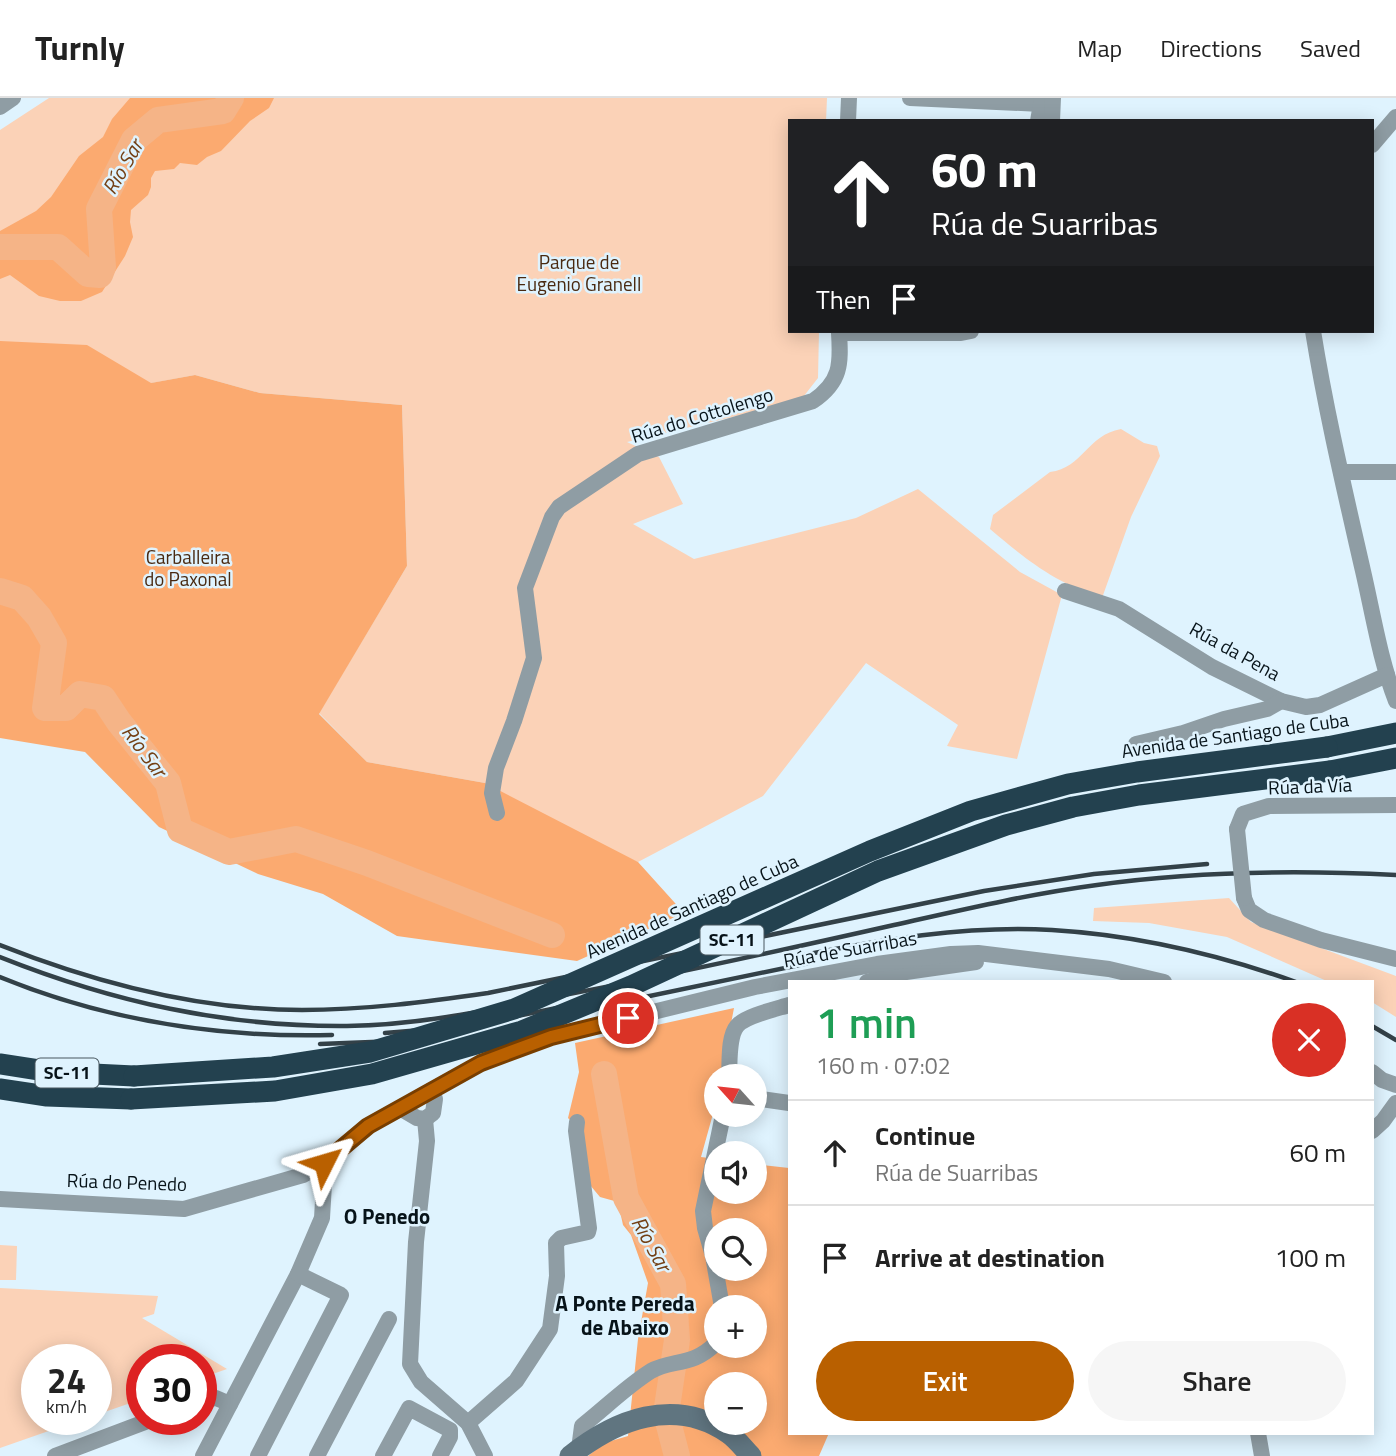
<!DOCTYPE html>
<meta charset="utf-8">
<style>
body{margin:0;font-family:"Titillium Web",sans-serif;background:#f6f6f6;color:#222;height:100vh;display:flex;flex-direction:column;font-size:26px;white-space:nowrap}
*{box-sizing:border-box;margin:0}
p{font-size:23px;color:#767676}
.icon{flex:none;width:38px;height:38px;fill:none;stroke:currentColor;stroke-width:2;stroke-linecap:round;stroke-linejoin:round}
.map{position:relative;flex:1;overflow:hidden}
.details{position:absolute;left:788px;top:882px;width:586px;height:455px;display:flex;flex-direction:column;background:#fff;border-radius:0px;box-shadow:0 4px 18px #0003}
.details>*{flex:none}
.banner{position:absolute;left:788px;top:21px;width:586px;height:214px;border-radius:0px;box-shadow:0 4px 18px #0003;background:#202124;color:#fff;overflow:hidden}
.needle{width:46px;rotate:297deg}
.tools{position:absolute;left:704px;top:966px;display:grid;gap:14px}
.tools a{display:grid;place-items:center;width:63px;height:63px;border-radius:50%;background:#fff;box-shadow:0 4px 18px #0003;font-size:35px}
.speed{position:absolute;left:21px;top:1246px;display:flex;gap:14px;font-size:35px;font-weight:700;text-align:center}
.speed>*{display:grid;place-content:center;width:91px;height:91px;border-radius:50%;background:#fff;box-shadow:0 4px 18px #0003;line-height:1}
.speed small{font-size:18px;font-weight:400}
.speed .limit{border:10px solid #d22;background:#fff;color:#111}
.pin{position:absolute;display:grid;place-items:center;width:60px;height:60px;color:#fff;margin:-30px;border:4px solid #fff;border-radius:50%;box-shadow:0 2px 7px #0007}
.me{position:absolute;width:77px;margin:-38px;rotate:50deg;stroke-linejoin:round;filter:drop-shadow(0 0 5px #0008)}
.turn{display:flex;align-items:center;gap:24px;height:147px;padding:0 28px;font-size:32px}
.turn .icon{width:91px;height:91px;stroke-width:2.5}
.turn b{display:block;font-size:49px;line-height:60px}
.then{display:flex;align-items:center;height:66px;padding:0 28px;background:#0003;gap:14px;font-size:26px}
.round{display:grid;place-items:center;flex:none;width:74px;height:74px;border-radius:37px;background:#f6f6f6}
.overview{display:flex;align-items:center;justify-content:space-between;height:119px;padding:0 28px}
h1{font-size:42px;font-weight:600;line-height:52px;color:#1e9e55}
.button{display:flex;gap:14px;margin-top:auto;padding:14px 28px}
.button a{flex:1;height:80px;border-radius:42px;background:#b96000;color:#fff;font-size:28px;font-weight:600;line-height:80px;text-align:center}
.button a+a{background:#f6f6f6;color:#222}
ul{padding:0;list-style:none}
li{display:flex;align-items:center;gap:21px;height:105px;padding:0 28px;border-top:2px solid #e0e0e0}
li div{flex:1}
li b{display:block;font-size:26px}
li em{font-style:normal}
header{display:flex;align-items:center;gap:42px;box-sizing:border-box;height:98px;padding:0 35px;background:#fff;border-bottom:2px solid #e0e0e0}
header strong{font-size:33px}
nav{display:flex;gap:38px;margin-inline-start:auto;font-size:24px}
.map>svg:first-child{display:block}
</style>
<header>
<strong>Turnly</strong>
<nav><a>Map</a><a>Directions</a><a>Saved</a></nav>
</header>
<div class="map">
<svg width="1396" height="1358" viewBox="0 0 1396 1358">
<rect width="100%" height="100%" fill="#dff3fe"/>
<g fill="#fbd2b7">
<path d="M49,0h778l-1,23h-37v210h30l-1,47 -18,23 -173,41 32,15 24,47 -50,20 61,35 162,-41 62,-29 102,83 42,23 -45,164 -70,-13 11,-21 -92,-62 -103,133 -125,66 -115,-45 -38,-34 -118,-21 -48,-49 88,-147 -5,-161 -142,-12 -65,-18 -195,36v-281z"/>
<path d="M1121,331l23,14 13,3 3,10 -29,61 -29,81c-48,-16 -74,-37 -112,-69l3,-14 57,-43c33,-4 37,-37 71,-43z"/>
<path d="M1229,800l22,24 145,54v41l-24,-15v-20h-43l-102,-45 -78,-14 -56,-2 1,-13z"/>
<path d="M0,1147l17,1 -1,34h-16z"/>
<path d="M0,1190l158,8 -4,18 -12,4 85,51 -26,9v-18h-59v39l-46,16v-55h-59v59h46l-83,29z"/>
</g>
<g fill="#fbaa70" fill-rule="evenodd">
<path d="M130,0h144l-5,10 -19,13 -29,30 -14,6 -10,8 -17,-2 -6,6 -19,2 -4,7v9l-3,8 -17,15 -1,12 3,15 -8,19 -23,36 -21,9h-21l-21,-5 -29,-21 -10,4v-48l36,-20 15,-14 28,-41 24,-19 9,-18z"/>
<path d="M0,243l87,4 64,38 44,-8 65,18 142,12 5,161 -88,148 48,48 118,21 153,79 46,51 -107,48 -180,-25 -74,-42 -65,-20 -99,-47 -74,-75 -85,-14z"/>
<path d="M734,910l-13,68h-5v27l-15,54 15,2v33h38v-28l35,4v265h40l-10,23h-231l16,-13 24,-7 10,-97 10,-56 -17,-48 -8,-10 -5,-23 -18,-5 -10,-12 -9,-54 -13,-13 11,-46 -4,-29zM716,1132h38v39h-38zM716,1209h38v39h-38zM716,1286h38v39h-38z"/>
</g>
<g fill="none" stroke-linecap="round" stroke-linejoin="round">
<g stroke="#f5b487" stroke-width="26">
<path d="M0,149h58l30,27 12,1 3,-8 -4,-58 35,-69 24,-20 65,-9 8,-13"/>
<path d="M0,493l22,7 17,19 15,26 -9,65h21l14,-14 23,4 16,24 49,61 12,47 49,22 67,-13 71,24 185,72"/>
<path d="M604,976l22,124 47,86 4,56 -11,74 11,42"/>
</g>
<g stroke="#8f9da4" stroke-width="16">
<path d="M910,0l131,6"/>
<path d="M0,9l13,-9"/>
<path d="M848,23l1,-23"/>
<path d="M1038,23l4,-23"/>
<path d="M1052,23l1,-23"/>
<path d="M1372,47l24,-28"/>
<path d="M1313,233c13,81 32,161 50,240 10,43 17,89 33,130"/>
<path d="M1341,374h55"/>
<path d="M1065,493l54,18 93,58 69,34 25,6 14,-2 67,-30"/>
<path d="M1136,646l47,-11 41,-14 43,-10 14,-8"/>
<path d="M497,715l-5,-20 4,-25 18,-47 20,-63 -9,-70 27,-71 7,-10 79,-53 175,-53c28,-19 28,-37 26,-68h122l10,-2"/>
<path d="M1237,731l6,-15 26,-8 127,-1"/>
<path d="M1244,800l5,12 15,10 57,20 75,19"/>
<path d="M867,884l32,-9 77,-11"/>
<path d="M1372,974l10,8 14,5"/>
<path d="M729,978c1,-14 -1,-39 8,-50 8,-10 39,-17 52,-21"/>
<path d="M754,1000l35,5"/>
<path d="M400,1010l17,10 8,1 8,-6 2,-14 -3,-9"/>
<path d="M425,1021l2,22 -11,101 -6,122 11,18 47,41 17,33"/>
<path d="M1372,1033l11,-10 13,-18"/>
<path d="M0,1101l184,10 119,-34 21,-12 44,-37 64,-36 49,-27 70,-26 204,-50 122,-23 74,-10 27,-1 131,16 55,13"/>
<path d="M722,1209l-9,-51 -8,-28 -2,-17 20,-96"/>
<path d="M201,1302l15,-2 14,6"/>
<path d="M468,1325l48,-42 34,-52 7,-53 -1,-33 5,-5 27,-6 1,-4 -13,-97 1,-9"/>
<path d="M1258,1335l4,23"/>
<path d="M579,1351l3,-23c23,-18 45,-40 69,-55 21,-12 42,-4 65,-28"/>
<path d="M55,1358l98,-37"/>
<path d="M203,1358l95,-182 24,-56 2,-34 -7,-17"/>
<path d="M258,1358l83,-161 -43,-21"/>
<path d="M317,1358l72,-137"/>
<path d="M383,1358l26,-48 41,22v7l-10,19"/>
</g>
<path stroke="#607580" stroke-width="21" d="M570,1358c45,-36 104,-60 158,-23 9,6 16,16 23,23"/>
<g stroke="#23414f" stroke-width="21">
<path d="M1327,649l69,-14"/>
<path d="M1330,673l66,-13"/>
<path d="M0,966l52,8 82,4"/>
<path d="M0,991l47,7 84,3"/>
</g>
<g stroke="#334148" stroke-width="4.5">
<path d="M0,847c96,38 198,65 302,65 62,0 124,-8 186,-17l496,-102 110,-17 113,-10"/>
<path d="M0,859c113,45 225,70 347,69 72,-1 142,-16 212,-30 112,-21 224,-46 335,-71 67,-15 135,-31 203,-40 99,-14 199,-15 299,-10"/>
<path d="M794,859c84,-17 172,-32 258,-27 84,5 165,24 244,52"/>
<path d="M0,879c105,43 219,61 332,58"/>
<path d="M587,911l222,-46"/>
<path d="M1372,928l24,14"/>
<path d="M385,935l84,-7 126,-26"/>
<path d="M320,946l77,-3"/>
</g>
<path stroke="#8f9da4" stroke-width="16" d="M1237,731l7,69"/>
<g stroke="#23414f" stroke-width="21">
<path d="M134,978l139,-9 97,-15 144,-43 356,-158 101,-40 97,-27 69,-12 190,-25"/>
<path d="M131,1001l144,-8 97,-17 150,-43 109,-45 247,-115 128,-46 67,-18 66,-12 191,-24"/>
</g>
</g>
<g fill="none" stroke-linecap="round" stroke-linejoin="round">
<g stroke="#783e00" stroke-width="18">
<path id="route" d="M324,1065l44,-37 113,-63 70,-26 77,-19"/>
</g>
<use href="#route" stroke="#b96000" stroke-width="12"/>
</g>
<g text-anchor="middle" stroke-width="5" stroke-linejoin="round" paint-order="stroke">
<g fill="#dff3fe" stroke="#48565e" stroke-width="2">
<rect x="700.5" y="827.5" width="63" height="29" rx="5"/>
<rect x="35.5" y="960.5" width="63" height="29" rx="5"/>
</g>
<g font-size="18" font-weight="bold" fill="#071319">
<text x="732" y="848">SC-11</text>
<text x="67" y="981">SC-11</text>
</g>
<g font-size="19" fill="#492910" stroke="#dff3fe">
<text x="579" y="171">Parque de<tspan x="579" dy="22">Eugenio Granell</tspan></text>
<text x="188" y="466">Carballeira<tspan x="188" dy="22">do Paxonal</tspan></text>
</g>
<g font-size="19" fill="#071319" stroke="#dff3fe">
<text transform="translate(702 317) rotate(-17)" y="7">Rúa do Cottolengo</text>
<text transform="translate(1235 553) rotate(29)" y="7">Rúa da Pena</text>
<text transform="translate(1235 637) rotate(-8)" y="7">Avenida de Santiago de Cuba</text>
<text transform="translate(1310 688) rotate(-2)" y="7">Rúa da Vía</text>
<text transform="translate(692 808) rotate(-24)" y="7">Avenida de Santiago de Cuba</text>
<text transform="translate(850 851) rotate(-10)" y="7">Rúa de Suarribas</text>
<text transform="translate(127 1084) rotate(2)" y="7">Rúa do Penedo</text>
</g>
<g font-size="21" font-style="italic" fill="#734015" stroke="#dff3fe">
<text transform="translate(123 69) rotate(-60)" y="7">Río Sar</text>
<text transform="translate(144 653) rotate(53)" y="7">Río Sar</text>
<text transform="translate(651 1146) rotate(61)" y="7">Río Sar</text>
</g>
<g font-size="21" font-weight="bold" fill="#071319" stroke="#dff3fe">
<text x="387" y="1126">O Penedo</text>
<text x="625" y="1213">A Ponte Pereda<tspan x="625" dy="24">de Abaixo</tspan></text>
</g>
</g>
</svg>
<div class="tools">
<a><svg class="needle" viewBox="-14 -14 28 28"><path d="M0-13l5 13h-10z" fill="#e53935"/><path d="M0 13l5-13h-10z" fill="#767676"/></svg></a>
<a><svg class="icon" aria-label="sound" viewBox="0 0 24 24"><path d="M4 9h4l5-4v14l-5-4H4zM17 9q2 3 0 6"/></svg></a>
<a><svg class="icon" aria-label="search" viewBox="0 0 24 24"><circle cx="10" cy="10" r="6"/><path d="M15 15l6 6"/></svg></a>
<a>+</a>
<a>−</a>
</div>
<div class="speed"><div>24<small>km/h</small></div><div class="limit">30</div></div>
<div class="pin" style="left:628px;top:920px;background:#d93025"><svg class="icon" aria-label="arrive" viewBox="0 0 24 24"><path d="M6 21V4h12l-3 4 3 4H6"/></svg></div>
<svg class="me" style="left:324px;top:1065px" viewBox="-20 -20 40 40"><path d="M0-17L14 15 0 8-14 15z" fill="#b96000" stroke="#fff" stroke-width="4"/></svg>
<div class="banner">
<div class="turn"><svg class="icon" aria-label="ahead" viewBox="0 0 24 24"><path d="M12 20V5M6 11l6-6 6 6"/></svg><div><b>60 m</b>Rúa de Suarribas</div></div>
<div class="then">Then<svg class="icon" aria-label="arrive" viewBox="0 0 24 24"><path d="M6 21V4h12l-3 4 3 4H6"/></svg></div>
</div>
<section class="details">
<div class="overview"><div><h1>1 min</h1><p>160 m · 07:02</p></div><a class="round" style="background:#d93025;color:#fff"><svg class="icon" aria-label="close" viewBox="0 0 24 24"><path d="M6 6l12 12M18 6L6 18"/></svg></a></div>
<ul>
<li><svg class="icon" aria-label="ahead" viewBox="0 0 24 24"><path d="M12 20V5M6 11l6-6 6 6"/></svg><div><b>Continue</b><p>Rúa de Suarribas</p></div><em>60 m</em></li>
<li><svg class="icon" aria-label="arrive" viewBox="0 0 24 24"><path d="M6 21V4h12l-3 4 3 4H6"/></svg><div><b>Arrive at destination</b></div><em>100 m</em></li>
</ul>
<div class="button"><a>Exit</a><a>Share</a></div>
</section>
</div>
